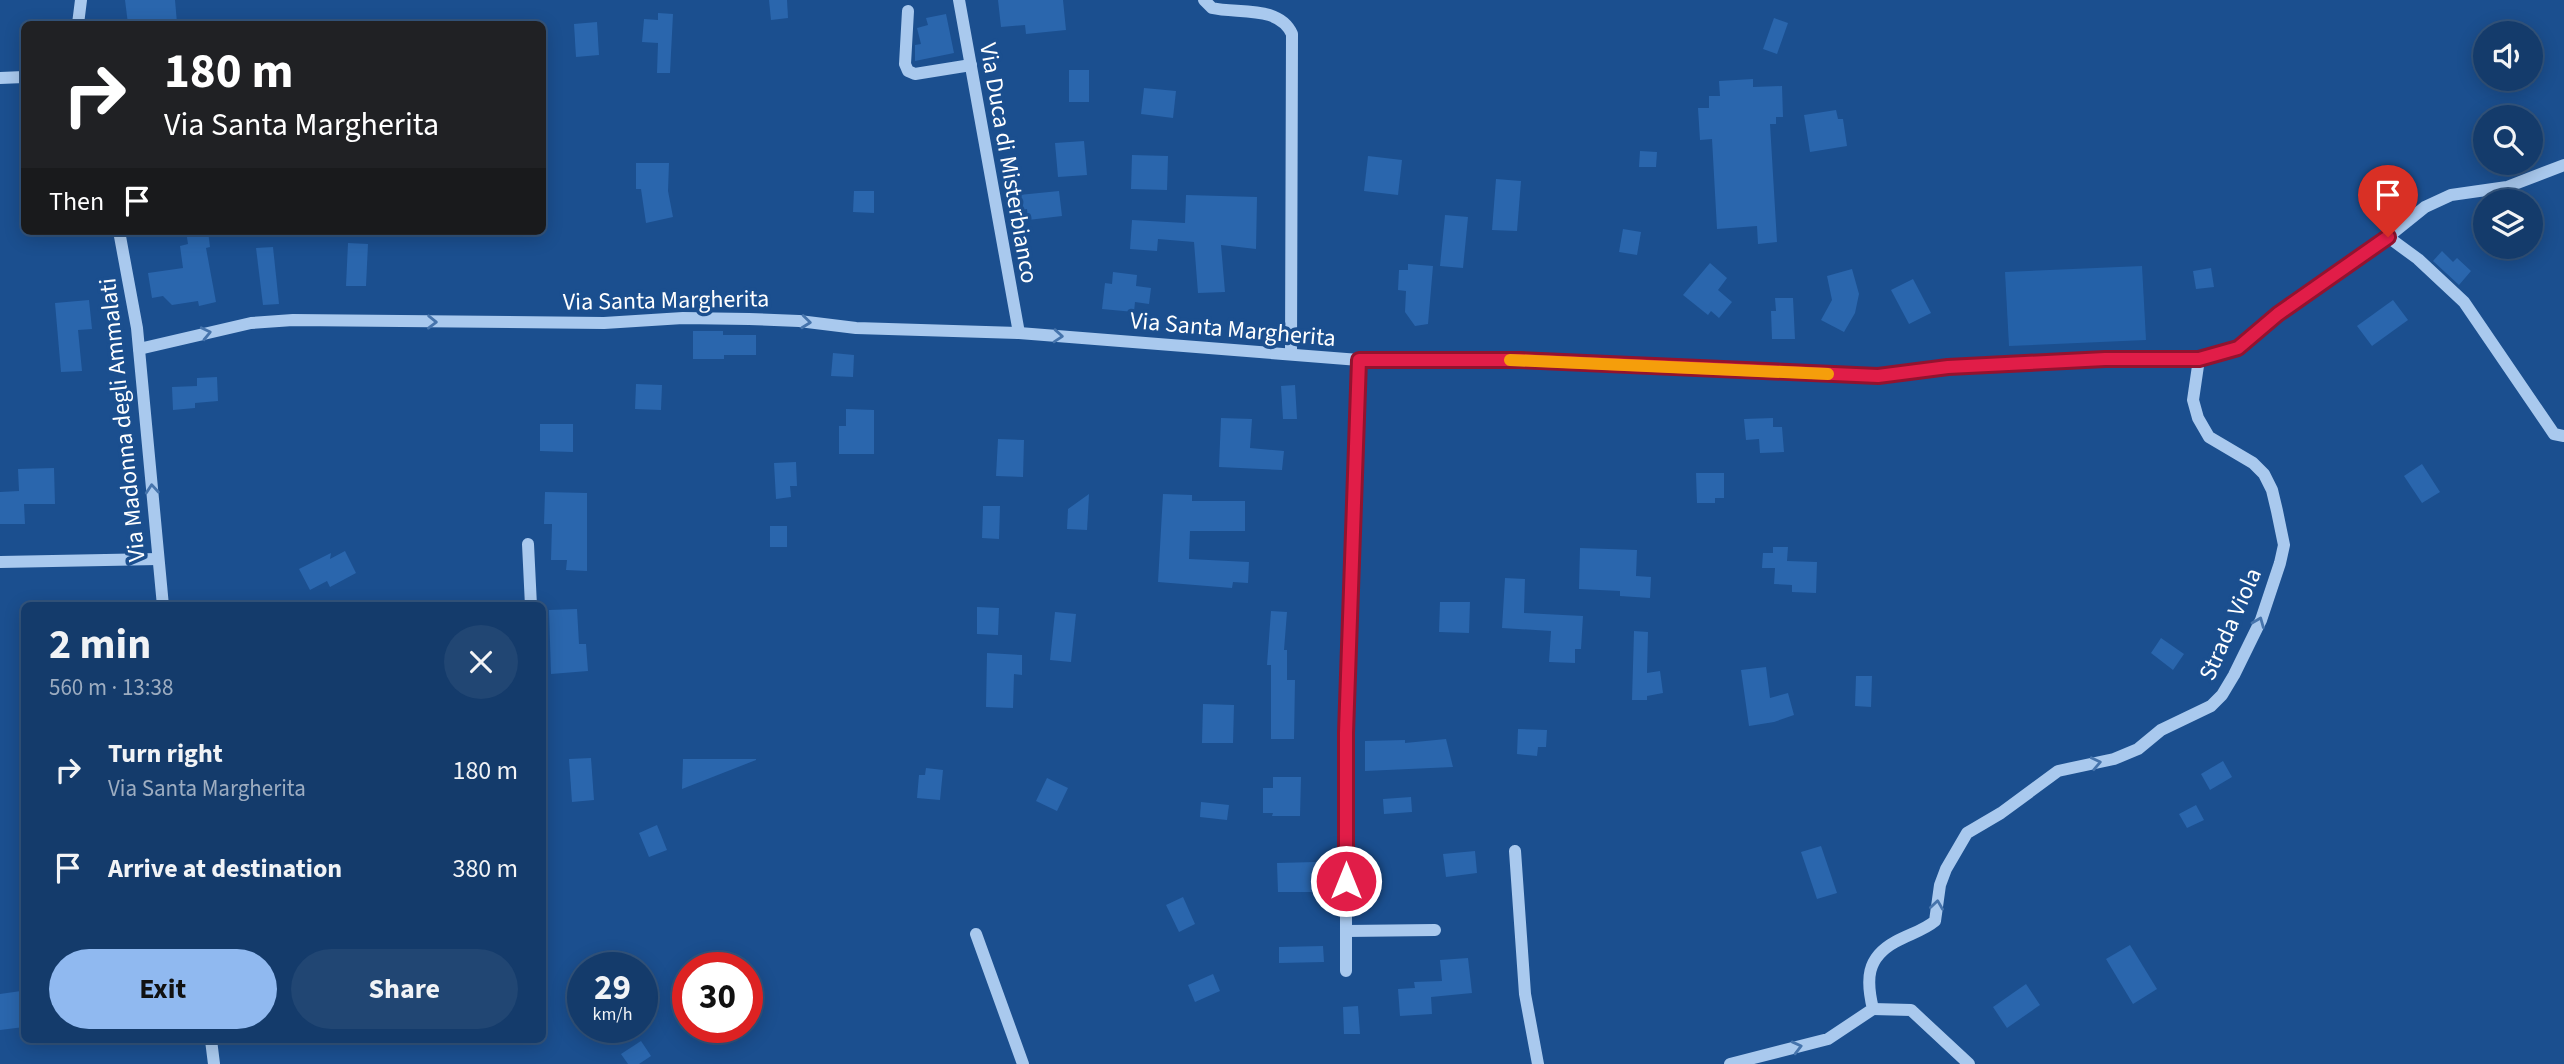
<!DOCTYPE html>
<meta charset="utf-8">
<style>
body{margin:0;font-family:"Source Sans 3",sans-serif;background:#214673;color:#f1f3f6;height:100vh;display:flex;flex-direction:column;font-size:26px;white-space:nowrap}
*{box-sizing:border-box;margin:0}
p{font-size:23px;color:#9dadc1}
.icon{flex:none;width:38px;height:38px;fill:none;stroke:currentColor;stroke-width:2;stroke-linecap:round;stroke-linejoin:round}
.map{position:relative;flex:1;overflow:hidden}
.side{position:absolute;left:21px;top:602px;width:525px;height:441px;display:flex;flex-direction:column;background:#143b6b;border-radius:10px;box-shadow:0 4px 18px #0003,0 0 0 2px #33557e}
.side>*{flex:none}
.top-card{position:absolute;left:21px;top:21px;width:525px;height:214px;border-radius:10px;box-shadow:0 4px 18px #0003,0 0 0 2px #33557e;background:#202124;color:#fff;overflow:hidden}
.buttons{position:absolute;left:2473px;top:21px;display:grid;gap:14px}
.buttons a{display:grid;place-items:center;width:70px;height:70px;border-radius:50%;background:#143b6b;box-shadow:0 4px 18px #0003,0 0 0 2px #33557e;font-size:35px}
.speed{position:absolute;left:567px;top:952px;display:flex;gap:14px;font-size:35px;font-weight:700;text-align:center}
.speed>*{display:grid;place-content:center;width:91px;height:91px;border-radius:50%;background:#143b6b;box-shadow:0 4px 18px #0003,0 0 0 2px #33557e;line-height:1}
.speed small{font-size:18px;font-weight:400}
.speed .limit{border:10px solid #d22;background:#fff;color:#111}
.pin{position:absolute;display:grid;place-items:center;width:60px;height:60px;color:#fff;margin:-72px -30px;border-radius:50% 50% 50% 0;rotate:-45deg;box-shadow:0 0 7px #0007}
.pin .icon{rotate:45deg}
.me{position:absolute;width:77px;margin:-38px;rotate:0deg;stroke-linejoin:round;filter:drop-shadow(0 0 5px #0008)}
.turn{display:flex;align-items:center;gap:24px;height:147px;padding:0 28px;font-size:32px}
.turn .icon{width:91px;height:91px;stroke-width:2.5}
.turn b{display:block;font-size:49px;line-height:60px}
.then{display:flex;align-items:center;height:66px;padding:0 28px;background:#0003;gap:14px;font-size:26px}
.round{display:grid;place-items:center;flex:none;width:74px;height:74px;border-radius:37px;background:#214673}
.summary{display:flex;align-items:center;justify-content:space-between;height:119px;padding:0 28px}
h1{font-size:42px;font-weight:700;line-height:52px}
.primary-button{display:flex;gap:14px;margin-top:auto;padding:14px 28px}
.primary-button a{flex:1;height:80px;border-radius:42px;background:#90b9f0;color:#111;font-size:28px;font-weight:700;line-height:80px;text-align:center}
.primary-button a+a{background:#214673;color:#f1f3f6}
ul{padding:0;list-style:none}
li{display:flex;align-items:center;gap:21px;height:98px;padding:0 28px}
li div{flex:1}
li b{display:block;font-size:26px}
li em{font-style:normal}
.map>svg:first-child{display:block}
</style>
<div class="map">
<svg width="2564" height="1064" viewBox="0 0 2564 1064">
<rect width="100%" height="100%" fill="#1b4f8f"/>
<path fill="#2461a8" d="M2142,266l4,74 -137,6 -4,-74z"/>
<g fill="#2a66ad">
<path d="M125,0h50l2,23 -49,1z"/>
<path d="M769,0h18l1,18 -17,2z"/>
<path d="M998,0h65l3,30 -40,4 -1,-9 -24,2z"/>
<path d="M658,13l15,1 -3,59h-13l1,-30 -16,-1 2,-23 14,1z"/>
<path d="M946,14l8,39 -39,8v-16l6,-1 -4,-16 11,-3 -2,-7z"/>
<path d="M1774,18l14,5 -11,31 -14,-5z"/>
<path d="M597,22l2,33 -23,2 -2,-33z"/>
<rect x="1069" y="70" width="20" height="32"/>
<path d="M1753,79v8l29,-1 1,31h-7v7h-6l7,118 -19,2 -1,-18 -40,3 -5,-90 -12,1 -2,-32h11v-12h11l-1,-15z"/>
<path d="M1144,88l32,3 -3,27 -32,-4z"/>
<path d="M1836,110l2,9h5l4,27 -37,6 -6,-37z"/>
<path d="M1084,141l3,34 -29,2 -3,-34z"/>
<path d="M1640,151l17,1 -1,15h-17z"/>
<path d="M1132,155l36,1 -1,34 -36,-1z"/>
<path d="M1368,156l34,4 -4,35 -34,-4z"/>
<path d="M636,163h33l-1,28 5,26 -27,6 -5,-34h-5z"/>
<path d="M1496,179l25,2 -4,50 -25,-1z"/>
<path d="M854,191h20v22l-21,-1z"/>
<path d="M1059,191l3,25 -34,4 -1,-11 -6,1 -2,-15z"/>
<path d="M1186,195l71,2 -1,52 -35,-4 4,47 -27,1 -4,-51 -36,-3 -1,12 -27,-2 2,-29 53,3z"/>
<path d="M1445,215l23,2 -5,51 -23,-2z"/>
<path d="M1623,229l18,3 -4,23 -18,-3z"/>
<path d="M186,231h22l2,16 -4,1 10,54 -17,4 -1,-5 -26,4 -9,-9 -11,2 -4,-25 35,-5 -3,-22 8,-2z"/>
<path d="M348,243l20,1 -2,42h-20z"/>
<path d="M273,247l6,57 -16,1 -7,-57z"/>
<path d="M2442,251l11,11 4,-4 14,13 -12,14 -26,-24z"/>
<path d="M1710,263l17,15 -9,12 14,12 -13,16 -8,-7 -3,4 -25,-20z"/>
<path d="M1408,264l25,2 -5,58 -13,2 -10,-14 1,-21 -8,-1 1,-20h9z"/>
<path d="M2211,268l3,19 -18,2 -3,-18z"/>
<path d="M1852,269l7,25 -4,19 -11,19 -23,-12 11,-20 -5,-24z"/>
<path d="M1113,272l24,3 -1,11 15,2 -2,16 -14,-2 -1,10 -32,-3 3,-26 7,1z"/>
<path d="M1913,279l18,34 -22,11 -18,-34z"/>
<path d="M1775,298h18l2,41h-23l-1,-28h5z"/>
<path d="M89,300l3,29 -14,1 4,41 -21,1 -6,-69z"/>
<path d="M2393,300l15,20 -36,26 -15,-20z"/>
<path d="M693,331h30v4h33v20h-32v4h-31z"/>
<path d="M833,353l21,2 -1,22 -22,-1z"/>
<path d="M217,377l1,24 -23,2v5l-22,2 -1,-23 25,-1v-8z"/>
<path d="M636,384l26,1 -1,25 -26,-1z"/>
<path d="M1295,385l2,34h-14l-2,-33z"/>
<path d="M846,409l28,1v44h-35v-28h7z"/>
<path d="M1221,418l31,1 -2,29 34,3 -2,19 -63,-3z"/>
<path d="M1773,418v9h9l2,25 -24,1 -1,-14 -13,1 -2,-21z"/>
<path d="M540,424h33v28l-33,-1z"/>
<path d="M998,439l26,1 -1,37 -27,-1z"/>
<path d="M796,462l1,24h-7l1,11 -15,2 -2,-36z"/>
<path d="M2422,464l18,28 -18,11 -18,-27z"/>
<path d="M54,468l1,36h-31l1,20h-25v-32l19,-1 -1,-22z"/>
<path d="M1696,473h28v25h-9v5h-18z"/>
<path d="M545,492l42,1v78l-21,-1 1,-10h-16l1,-36h-8z"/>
<path d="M1089,494l-2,36 -20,-1 1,-20z"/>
<path d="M1163,494l29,1v6h53v30h-55l-1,28 60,3 -1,21 -15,-1 -1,6 -74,-6z"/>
<path d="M983,506h17l-1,33 -17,-1z"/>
<rect x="770" y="526" width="17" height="21"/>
<path d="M1773,547h15l-1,14 30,1 -1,31 -24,-1v-7l-18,-1 1,-16h-13l1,-15h10z"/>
<path d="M1580,548l57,2 -1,26 15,1 -1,21 -30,-2v-5l-41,-2z"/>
<path d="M345,551l11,22 -26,14 -3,-6 -17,9 -11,-21 32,-16 -1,6z"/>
<path d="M1505,578l20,1 -1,34 59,3 -2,33h-6v14l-26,-1 2,-31 -49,-3z"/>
<path d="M1440,602h30l-1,31 -30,-1z"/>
<path d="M977,607l22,1 -1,27 -21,-1z"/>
<path d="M577,609l2,35h7l2,27 -37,3 -2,-64z"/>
<path d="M1271,611l16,1 -3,38h3v30h8l-1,59h-23v-74h-4z"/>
<path d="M1055,612l21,2 -5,48 -21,-2z"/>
<path d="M1634,631l14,1 -1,41 13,-2 3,22 -16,3v4h-15z"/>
<path d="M2161,638l23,16 -11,16 -22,-17z"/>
<path d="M987,653l35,2v20l-8,-1 -1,34 -27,-1z"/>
<path d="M1766,667l4,31 18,-5 6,22 -20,7 -25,4 -8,-56z"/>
<path d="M1856,676h16l-1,31 -16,-1z"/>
<path d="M1203,704l31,1 -1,38h-31z"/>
<path d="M1518,729l29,1 -1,17h-8l-1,9 -20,-2z"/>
<path d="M1446,739l7,28 -88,4v-30l40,-1v3z"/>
<path d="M591,758l3,42 -22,2 -3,-43z"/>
<path d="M683,759h73v1l-74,29z"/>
<path d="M2223,761l9,16 -22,13 -9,-16z"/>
<path d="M926,768l17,2 -3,30 -23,-2 2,-23h6z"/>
<path d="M1273,777h28l-1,39h-28l1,-3h-10v-25h10z"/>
<path d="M1047,778l21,10 -11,23 -21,-10z"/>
<path d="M1411,797l1,15 -28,2 -1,-15z"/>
<path d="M1201,802l28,3 -2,15 -27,-3z"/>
<path d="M2196,805l8,15 -17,8 -8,-14z"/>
<path d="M657,825l10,25 -18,7 -10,-24z"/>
<path d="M1821,846l16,47 -20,6 -16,-47z"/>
<path d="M1475,851l2,22 -31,4 -3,-23z"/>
<path d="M1316,862l1,30h-39l-1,-29z"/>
<path d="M1183,897l12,27 -16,8 -13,-27z"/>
<path d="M2130,945l27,44 -24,15 -27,-45z"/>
<path d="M1323,946l1,16 -45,1v-16z"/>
<path d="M1468,958l4,35 -41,4 1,17 -32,2 -2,-27 17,-1 -1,-6 28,-1 -2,-21z"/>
<path d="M1213,974l7,17 -25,11 -7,-17z"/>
<path d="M2026,984l14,21 -33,23 -14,-21z"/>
<path d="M21,991l3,36 -24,3v-36z"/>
<path d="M1358,1006l2,28h-16l-1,-27z"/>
<path d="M641,1041l10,15 -12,8h-11l-7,-10z"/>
</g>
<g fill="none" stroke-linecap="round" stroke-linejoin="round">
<g stroke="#a9c9ee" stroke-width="12">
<path d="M959,0l60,333"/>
<path d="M1204,0l8,8c26,6 67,-3 80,26l-1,319"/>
<path d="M908,11l-3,53 3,7 7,3 56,-9"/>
<path d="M78,24l3,-24"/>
<path d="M0,78l24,-1"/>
<path d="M119,231l18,97 26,278"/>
<path d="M2388,237l30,22 46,43 90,132 10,2"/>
<path d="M139,349l112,-26 42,-3 311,3 79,-5 66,1 50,2 57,7 163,5 340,27h161l358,16 70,-9 157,-8h94l39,-11 40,-34 96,-66 51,-41 26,-12 56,-8 57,-22"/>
<path d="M528,544l3,62"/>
<path d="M0,562l158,-3"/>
<path d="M1515,851l10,143 13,70"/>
<path d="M1346,931l89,-1"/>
<path d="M976,934l47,130"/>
<path d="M1346,971v-238l13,-373"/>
<path d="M1873,1009l38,1 58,54"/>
<path d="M211,1040l3,24"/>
<path d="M1730,1064l98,-25 45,-30c-7,-29 -7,-51 22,-67 14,-8 28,-11 40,-21l5,-36 6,-16 21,-36 34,-20 57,-42 56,-12 24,-10 23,-19 50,-24 11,-11 12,-20 27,-55 19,-57 4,-18 -7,-34 -5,-21 -8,-16 -11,-11 -44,-26 -11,-19 -5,-18 6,-41"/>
</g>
</g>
<defs><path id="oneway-chevron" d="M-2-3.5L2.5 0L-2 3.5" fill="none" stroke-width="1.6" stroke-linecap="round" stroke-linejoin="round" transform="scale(1.75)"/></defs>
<g stroke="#4674ac">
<use href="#oneway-chevron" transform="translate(432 322) rotate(1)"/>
<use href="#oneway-chevron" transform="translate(806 322) rotate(6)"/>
<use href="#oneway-chevron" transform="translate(206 333) rotate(-13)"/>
<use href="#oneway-chevron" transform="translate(1058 336) rotate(4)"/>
<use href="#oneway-chevron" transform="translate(152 489) rotate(-95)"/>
<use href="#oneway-chevron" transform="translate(2259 622) rotate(-68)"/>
<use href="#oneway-chevron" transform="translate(2096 763) rotate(-12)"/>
<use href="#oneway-chevron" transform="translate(1937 905) rotate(-82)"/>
<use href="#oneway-chevron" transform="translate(1797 1047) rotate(-14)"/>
</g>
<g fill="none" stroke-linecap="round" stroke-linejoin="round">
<g stroke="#92132f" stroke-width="18">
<path id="route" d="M1346,881v-148l13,-373h161l358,16 70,-9 157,-8h94l39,-11 40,-34 110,-77"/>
</g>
<use href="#route" stroke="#e11d48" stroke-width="12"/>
<path stroke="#f59e0b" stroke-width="12" d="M1510,360l318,14"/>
</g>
<g text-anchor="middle" stroke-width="7" stroke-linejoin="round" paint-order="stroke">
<g font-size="24" fill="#fff" stroke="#1b4f8f">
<text transform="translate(1009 163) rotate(80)" y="8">Via Duca di Misterbianco</text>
<text transform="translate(666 300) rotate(-1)" y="8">Via Santa Margherita</text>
<text transform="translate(1233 329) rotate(5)" y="8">Via Santa Margherita</text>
<text transform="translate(122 420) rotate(-96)" y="8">Via Madonna degli Ammalati</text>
<text transform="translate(2230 624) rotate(-66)" y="8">Strada Viola</text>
</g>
</g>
</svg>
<div class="buttons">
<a><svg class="icon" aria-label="sound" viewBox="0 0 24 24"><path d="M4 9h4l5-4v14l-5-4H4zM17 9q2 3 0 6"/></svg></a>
<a><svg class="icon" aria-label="search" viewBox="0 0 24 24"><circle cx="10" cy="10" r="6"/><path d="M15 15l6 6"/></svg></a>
<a><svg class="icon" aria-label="layers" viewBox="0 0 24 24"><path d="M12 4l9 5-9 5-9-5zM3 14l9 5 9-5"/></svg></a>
</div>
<div class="speed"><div>29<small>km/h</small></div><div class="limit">30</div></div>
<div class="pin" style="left:2388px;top:237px;background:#d93025"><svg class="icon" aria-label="arrive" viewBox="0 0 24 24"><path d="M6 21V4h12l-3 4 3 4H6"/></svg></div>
<svg class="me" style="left:1346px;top:881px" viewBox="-20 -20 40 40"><circle r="17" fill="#e11d48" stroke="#fff" stroke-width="3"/><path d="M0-11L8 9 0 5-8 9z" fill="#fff"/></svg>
<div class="top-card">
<div class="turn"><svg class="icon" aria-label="right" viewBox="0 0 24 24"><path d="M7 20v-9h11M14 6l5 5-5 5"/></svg><div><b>180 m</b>Via Santa Margherita</div></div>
<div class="then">Then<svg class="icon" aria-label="arrive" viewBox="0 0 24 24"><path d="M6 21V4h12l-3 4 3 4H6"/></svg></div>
</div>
<section class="side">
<div class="summary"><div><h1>2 min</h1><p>560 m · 13:38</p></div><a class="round"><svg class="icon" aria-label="close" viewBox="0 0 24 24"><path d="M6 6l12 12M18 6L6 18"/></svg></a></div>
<ul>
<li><svg class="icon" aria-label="right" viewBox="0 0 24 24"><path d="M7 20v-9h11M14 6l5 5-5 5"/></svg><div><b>Turn right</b><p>Via Santa Margherita</p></div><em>180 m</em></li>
<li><svg class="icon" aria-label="arrive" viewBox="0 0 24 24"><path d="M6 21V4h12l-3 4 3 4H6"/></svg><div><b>Arrive at destination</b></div><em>380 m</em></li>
</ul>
<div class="primary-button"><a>Exit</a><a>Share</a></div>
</section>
</div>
